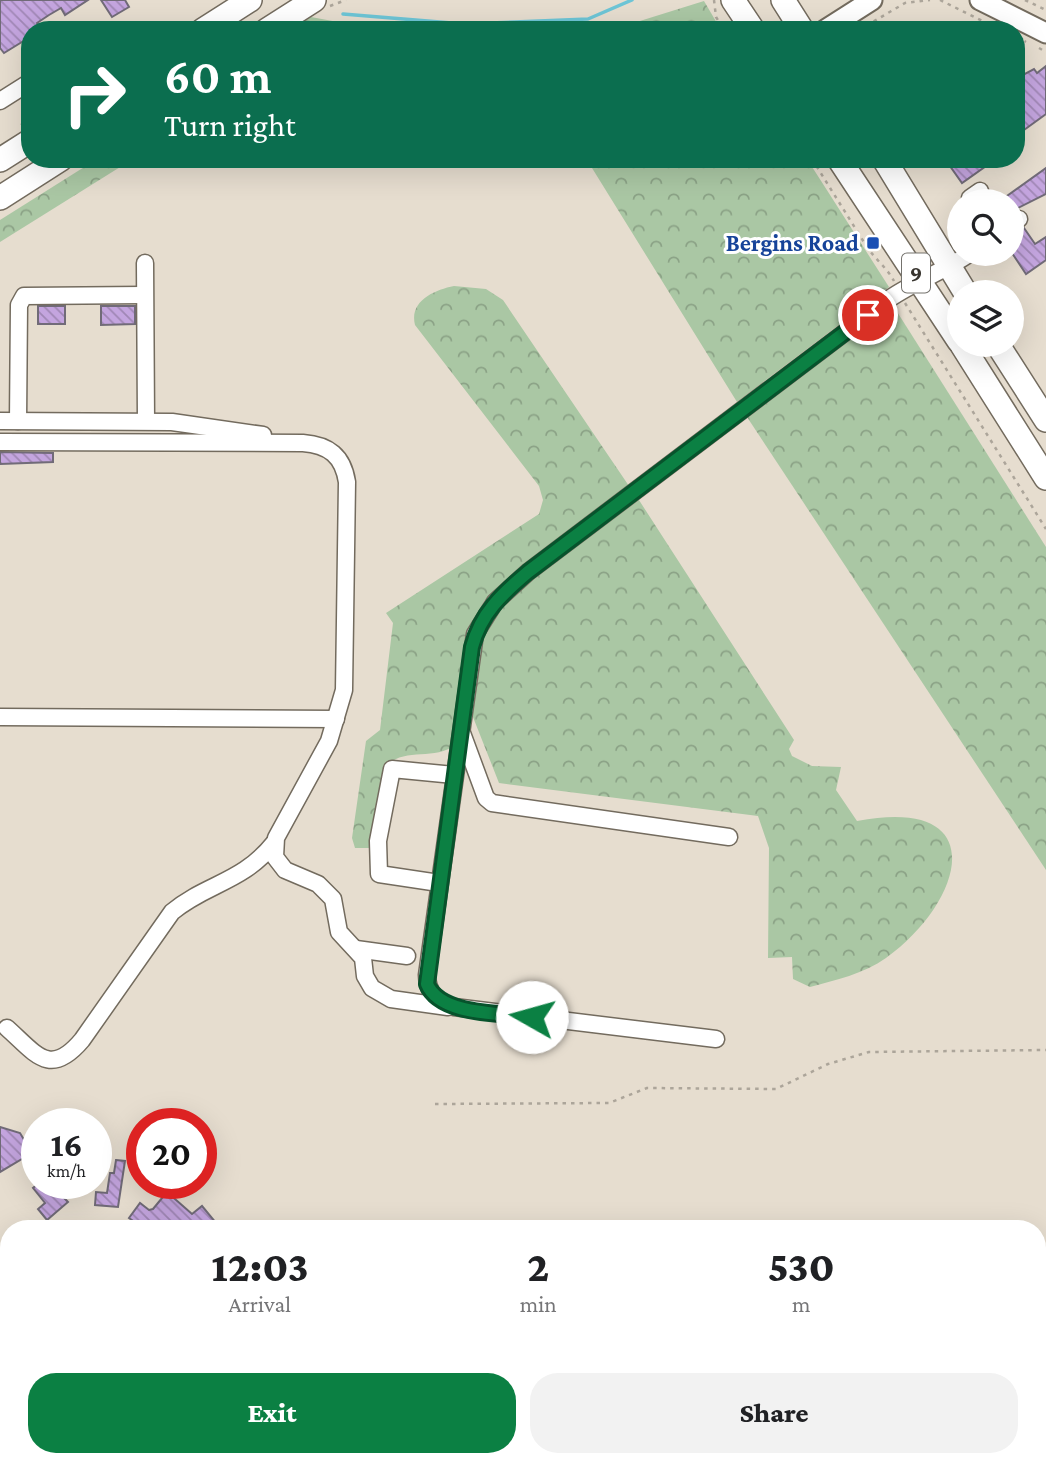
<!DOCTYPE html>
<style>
body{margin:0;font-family:"Crimson Pro",serif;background:#f2f2f2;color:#202124;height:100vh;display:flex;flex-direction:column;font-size:26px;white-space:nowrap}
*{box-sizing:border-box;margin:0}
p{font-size:23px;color:#757577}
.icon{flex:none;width:38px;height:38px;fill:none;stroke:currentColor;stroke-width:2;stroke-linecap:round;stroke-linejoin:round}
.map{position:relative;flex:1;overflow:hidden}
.side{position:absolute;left:0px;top:1220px;width:1046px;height:247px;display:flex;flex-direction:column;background:#fff;border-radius:28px 28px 0 0;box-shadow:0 7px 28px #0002}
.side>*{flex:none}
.hud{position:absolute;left:21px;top:21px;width:1004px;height:147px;border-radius:28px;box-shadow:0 7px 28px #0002;background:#0b6e4f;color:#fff;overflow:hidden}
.controls{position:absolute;left:947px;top:189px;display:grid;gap:14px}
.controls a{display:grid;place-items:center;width:77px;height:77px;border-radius:50%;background:#fff;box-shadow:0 7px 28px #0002;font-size:35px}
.speed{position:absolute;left:21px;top:1108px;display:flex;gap:14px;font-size:35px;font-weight:700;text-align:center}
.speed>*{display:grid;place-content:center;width:91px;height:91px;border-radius:50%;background:#fff;box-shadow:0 7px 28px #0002;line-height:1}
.speed small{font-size:18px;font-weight:400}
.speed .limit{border:10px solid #d22;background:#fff;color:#111}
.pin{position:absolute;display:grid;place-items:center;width:60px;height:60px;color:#fff;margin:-30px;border:4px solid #fff;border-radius:50%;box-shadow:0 2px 7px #0007}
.me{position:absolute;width:77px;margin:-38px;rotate:277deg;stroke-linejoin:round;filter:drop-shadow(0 0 5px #0008)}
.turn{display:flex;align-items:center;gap:24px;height:147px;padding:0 28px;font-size:32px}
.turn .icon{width:91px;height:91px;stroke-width:2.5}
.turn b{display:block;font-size:49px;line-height:60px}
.eta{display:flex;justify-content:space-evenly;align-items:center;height:119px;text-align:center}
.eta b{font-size:42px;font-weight:800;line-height:49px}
.cta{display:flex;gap:14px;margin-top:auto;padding:14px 28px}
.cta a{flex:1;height:80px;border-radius:28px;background:#0b8043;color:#fff;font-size:28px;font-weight:800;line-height:80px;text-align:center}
.cta a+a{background:#f2f2f2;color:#202124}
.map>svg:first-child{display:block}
</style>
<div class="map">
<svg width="1046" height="1465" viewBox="0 0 1046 1465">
<defs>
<pattern id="forest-crowns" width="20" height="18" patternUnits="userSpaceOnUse" patternTransform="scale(1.75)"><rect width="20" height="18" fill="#aac7a4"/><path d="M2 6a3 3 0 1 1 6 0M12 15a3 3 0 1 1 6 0" fill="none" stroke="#8ba286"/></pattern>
<pattern id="building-back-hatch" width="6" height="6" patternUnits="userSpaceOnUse" patternTransform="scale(1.75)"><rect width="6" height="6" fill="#c4a5df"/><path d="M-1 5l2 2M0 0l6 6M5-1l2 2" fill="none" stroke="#a087b5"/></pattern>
</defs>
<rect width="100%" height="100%" fill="#e6ddcf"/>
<g fill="url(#forest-crowns)">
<path d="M704,1l17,29h-110z"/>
<path d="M311,17l70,13h-90z"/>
<path d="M97,159h36l-133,83v-22z"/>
<path d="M318,159h106l-101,9z"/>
<path d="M583,159h224l82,128 -152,115 -145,-234z"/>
<path d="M454,286l32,3 17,11 126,186 -144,114 -18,34 -12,111c-21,17 -56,0 -71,25l-15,78h-14l-3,-10 14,-97 14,-11 13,-107 -7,-10 153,-99 4,-14 -4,-14 -124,-161c-6,-24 19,-35 39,-39z"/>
<path d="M894,307l152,240v323l-299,-453z"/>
<path d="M637,497l157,243 -5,9 3,7 20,10 29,1 -5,23 21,31c137,-26 107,81 29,137 -22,16 -51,22 -76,29l-17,-8 -1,-22 -24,1 1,-110 -11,-32 -259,-33 -28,-71 4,-46 10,-38 22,-31z"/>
</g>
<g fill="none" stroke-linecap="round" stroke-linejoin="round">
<path stroke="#6dc5d6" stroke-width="3.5" d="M343,14l121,10 124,-5 44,-19"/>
</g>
<g fill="url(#building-back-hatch)" stroke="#716b78" stroke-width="2">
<path d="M0,0h88l-23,15 -4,-7 -12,7 -12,8 4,7h-11v7l-26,16 -4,-5z"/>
<path d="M101,0h24l4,7 -17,10z"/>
<path d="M1046,66v48l-22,16 -3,-3 -4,3v-52l17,-9 3,4z"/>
<path d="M945,159h51l-34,24z"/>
<path d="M1046,168v26l-34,17v-10h-12z"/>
<path d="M1024,228l11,16 11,-7v23l-20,14 -14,-21v-19z"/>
<rect x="38" y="306" width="27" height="18"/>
<path d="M101,306h34v18l-34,1z"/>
<path d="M0,452l53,1v9l-53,2z"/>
<path d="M0,1127l20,6 12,20 -32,19z"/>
<path d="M116,1160l9,1 -7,46 -23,-2 1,-13 11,1 3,-20h4z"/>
<path d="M39,1183h11l18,19 -21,18 -9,-11 7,-6 -12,-15z"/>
<path d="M167,1192l25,22 10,-8 15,18 -5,4h-69l-14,-10 11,-15 9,7 4,-1z"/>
</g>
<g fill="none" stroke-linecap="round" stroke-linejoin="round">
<g stroke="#736b5e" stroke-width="19">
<g id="minor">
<path d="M0,101l30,-19"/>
<path d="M970,198l10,-7"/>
<path d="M1012,224l7,-5"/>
<path d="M145,263l1,158"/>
<path d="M0,421l172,1 91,13"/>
<path d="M18,421l1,-116 5,-9 120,-1"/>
<path d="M0,442l303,1c26,2 40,13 44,39l-3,208 -15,51 -53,97 -1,19 10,13 33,14 15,15 6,33 24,26 2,18 7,12 19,11 57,8"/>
<path d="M0,717l336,2"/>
<path d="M462,733l24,65 6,5 237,34"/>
<path d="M439,883l-60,-9 -1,-33 14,-72 62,6"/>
<path d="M356,949l51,7"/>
<path d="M7,1028c29,26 43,50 75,12l90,-128c35,-29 70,-29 102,-69"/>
<path d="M716,1039l-262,-32c-17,-4 -27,-15 -27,-32l48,-341 20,-32 33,-30 361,-273c26,-18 54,-27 80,-45"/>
<path d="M1038,1320l8,-1"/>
<path d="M266,1458l1,7"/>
<path d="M538,1458v7"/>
<path d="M773,1458v7"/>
<path d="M1017,1458v7"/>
<path d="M10,1465l9,-7"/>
</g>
</g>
<g stroke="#736b5e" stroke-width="23">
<g id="major">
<path d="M980,0l66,33"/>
<path d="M825,30l47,-30"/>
</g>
</g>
<g stroke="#736b5e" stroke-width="26">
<g id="highway">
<path d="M733,0l20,30"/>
<path d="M783,0l19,30"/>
<path d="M203,30l47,-30"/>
<path d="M267,30l47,-30"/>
<path d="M839,159l120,182"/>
<path d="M884,159l81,133"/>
<path d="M0,160l30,-19"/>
<path d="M0,198l61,-39"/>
<path d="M962,345l84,133"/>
<path d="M998,345l48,75"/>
</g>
</g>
<g stroke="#aca59a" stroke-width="2.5" stroke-dasharray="3.5 5" stroke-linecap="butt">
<path d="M714,0l2,17 8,13"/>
<path d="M940,0l61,30"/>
<path d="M1025,0l21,10"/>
<path d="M330,6l16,-6"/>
<path d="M859,30l46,-27 25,-3"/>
<path d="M1017,37l9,5"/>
<path d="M1039,48l7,4"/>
<path d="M21,125l9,-6"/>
<path d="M812,159l55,88c9,13 20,21 27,34"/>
<path d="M981,283l6,9"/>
<path d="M905,303l141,226"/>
<path d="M435,1104l174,-1 38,-15 129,1 52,-25 41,-12 177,-2"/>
<path d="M33,1465l9,-7"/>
</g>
<use href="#minor" stroke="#fff" stroke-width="16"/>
<use href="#major" stroke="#fff" stroke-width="19"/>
<use href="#highway" stroke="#fff" stroke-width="23"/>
</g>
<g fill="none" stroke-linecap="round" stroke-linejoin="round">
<g stroke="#07532c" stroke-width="18">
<path id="route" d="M532,1017c-30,-4 -92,-1 -105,-33l45,-337c9,-34 30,-53 56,-75l340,-257"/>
</g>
<use href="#route" stroke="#0b8043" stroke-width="12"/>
</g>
<rect fill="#1a4fb4" stroke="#fff" stroke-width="2.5" x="866" y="236" width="14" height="14" rx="3.5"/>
<g text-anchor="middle" stroke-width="6" stroke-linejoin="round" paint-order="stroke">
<rect fill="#fff" stroke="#74726d" stroke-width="2" x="902" y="253.5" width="28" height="39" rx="5"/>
<g font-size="23" font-weight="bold" fill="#39352f">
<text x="916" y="281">9</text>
</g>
<g font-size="24" font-weight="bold" fill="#164399" stroke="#fff" text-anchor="end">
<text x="859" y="251">Bergins Road</text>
</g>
</g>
</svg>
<div class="controls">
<a><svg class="icon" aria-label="search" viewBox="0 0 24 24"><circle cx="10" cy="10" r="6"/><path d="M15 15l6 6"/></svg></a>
<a><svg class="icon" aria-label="layers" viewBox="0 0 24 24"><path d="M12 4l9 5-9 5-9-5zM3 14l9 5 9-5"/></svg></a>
</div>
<div class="speed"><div>16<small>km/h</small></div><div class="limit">20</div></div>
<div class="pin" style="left:868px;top:315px;background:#d93025"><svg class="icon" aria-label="arrive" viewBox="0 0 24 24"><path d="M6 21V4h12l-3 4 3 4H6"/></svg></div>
<svg class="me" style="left:532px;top:1017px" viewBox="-20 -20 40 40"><circle r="19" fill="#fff"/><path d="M0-13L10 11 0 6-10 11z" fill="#0b8043"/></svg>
<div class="hud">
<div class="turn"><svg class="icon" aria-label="right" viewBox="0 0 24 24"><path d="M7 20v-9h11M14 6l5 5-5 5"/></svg><div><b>60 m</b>Turn right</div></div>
</div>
<section class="side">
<div class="eta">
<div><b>12:03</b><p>Arrival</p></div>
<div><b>2</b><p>min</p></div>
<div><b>530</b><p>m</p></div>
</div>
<div class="cta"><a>Exit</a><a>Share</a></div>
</section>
</div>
